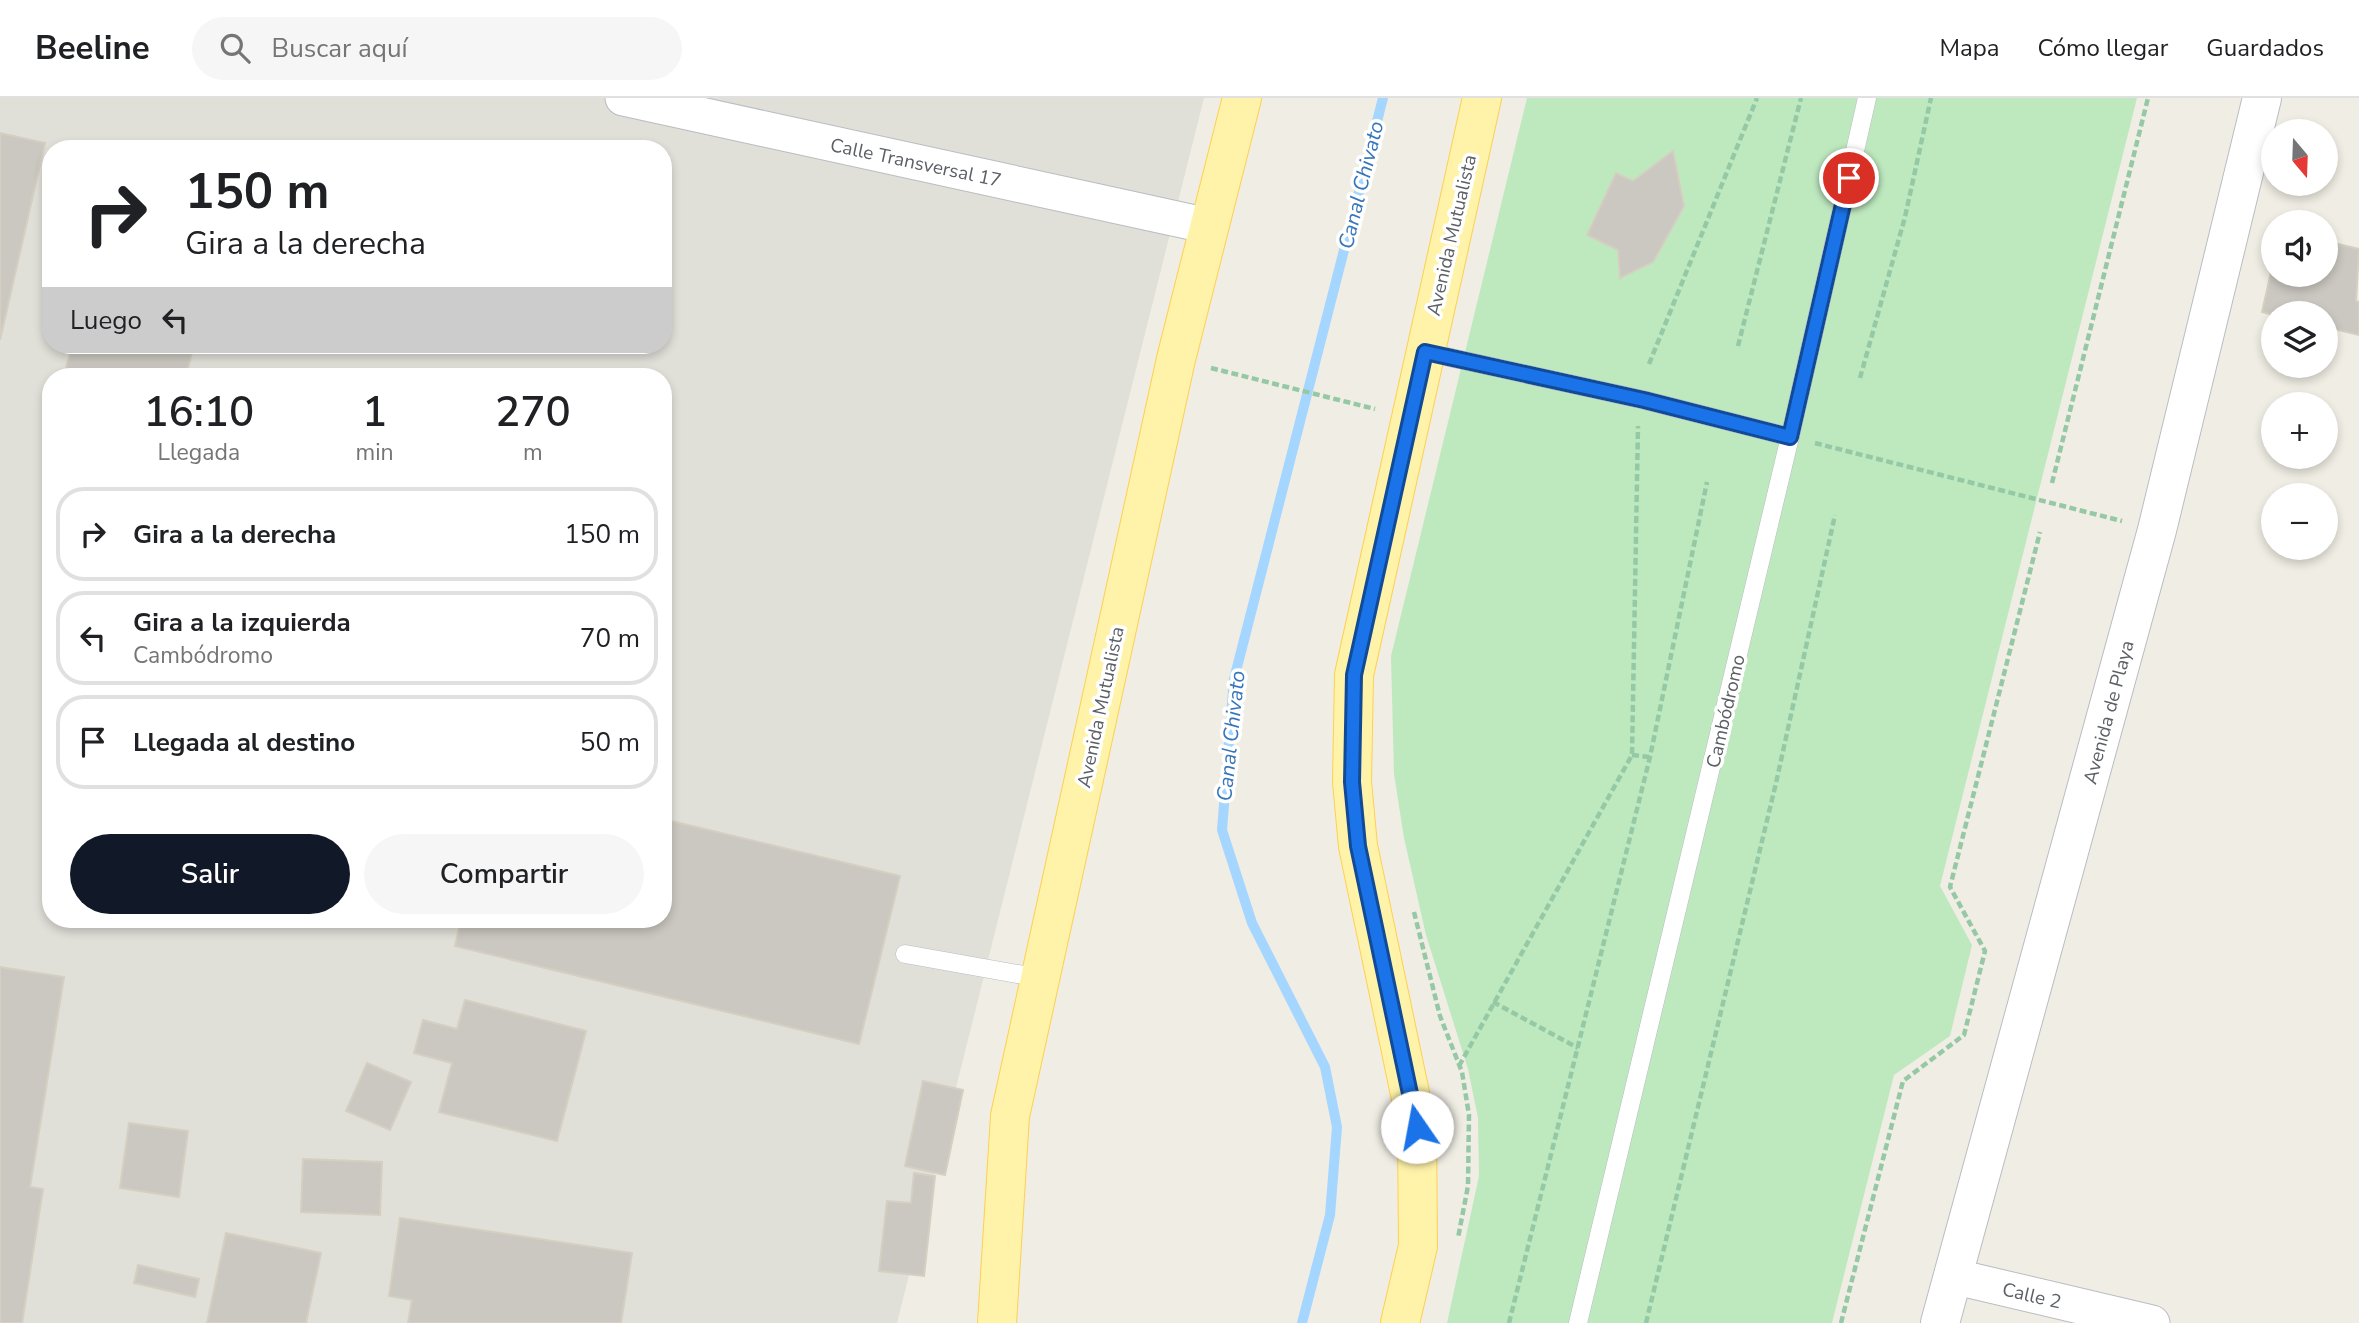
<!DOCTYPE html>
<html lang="es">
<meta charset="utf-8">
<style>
body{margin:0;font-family:"Nunito Sans",sans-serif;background:#f6f6f6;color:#202124;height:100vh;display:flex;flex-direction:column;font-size:26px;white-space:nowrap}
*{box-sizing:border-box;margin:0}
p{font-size:23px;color:#757577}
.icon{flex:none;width:38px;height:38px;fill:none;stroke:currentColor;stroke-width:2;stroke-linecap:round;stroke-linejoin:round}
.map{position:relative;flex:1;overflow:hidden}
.side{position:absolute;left:42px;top:270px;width:630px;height:560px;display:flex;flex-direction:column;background:#fff;border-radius:28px;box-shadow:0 4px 10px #0003}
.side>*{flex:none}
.top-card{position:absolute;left:42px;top:42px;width:630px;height:214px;border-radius:28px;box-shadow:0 4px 10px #0003;background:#fff;color:#202124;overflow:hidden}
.needle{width:46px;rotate:161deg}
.tools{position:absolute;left:2261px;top:21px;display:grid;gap:14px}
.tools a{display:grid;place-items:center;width:77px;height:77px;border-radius:50%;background:#fff;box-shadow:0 4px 10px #0003;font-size:35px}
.pin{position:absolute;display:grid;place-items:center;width:60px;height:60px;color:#fff;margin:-30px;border:4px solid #fff;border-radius:50%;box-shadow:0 2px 7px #0007}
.me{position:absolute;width:77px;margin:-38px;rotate:348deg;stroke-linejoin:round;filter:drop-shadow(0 0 5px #0008)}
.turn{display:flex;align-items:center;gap:24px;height:147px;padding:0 28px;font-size:32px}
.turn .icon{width:91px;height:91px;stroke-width:2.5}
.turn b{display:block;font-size:49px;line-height:60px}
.then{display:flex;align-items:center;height:66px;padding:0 28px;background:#0003;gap:14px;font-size:26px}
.eta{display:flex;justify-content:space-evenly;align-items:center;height:119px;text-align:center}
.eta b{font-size:42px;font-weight:600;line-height:49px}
.cta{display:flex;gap:14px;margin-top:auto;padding:14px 28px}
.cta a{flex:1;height:80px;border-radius:42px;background:#111827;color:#fff;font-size:28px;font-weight:600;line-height:80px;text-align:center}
.cta a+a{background:#f6f6f6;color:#202124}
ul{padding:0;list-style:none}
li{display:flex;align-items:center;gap:21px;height:94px;margin:0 14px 10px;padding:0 14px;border:4px solid #e0e0e0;border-radius:28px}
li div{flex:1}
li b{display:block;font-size:26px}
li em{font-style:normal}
header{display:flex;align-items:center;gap:42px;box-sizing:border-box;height:98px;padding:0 35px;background:#fff;border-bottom:2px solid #e0e0e0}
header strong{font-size:33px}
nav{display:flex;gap:38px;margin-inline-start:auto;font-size:24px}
.search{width:490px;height:63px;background:#f6f6f6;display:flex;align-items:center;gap:18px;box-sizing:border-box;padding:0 24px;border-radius:38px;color:#757577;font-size:26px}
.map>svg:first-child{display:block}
</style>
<header>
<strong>Beeline</strong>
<div class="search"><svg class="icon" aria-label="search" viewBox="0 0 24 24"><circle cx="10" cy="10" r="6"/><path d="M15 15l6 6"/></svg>Buscar aquí</div>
<nav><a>Mapa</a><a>Cómo llegar</a><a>Guardados</a></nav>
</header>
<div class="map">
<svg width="2359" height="1225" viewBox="0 0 2359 1225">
<rect width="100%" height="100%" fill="#f0ede4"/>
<path fill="#e0dfd8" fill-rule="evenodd" d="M0,0h1204l-307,1225h-897zM51,51h612v196h-612zM51,278h612v543h-612z"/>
<path fill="#bee9bf" d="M1527,0h610l-197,788 32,59 -22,91 -56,39 -62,248h-385l32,-147 -1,-58 -10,-49 -42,-134 -22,-97 -10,-64 -3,-118z"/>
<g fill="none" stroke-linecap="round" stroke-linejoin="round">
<path stroke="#a5d6ff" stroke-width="10" d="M1302,1225l28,-108 7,-88 -12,-60 -73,-144 -30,-93 12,-151 149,-581"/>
</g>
<g fill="#cbc8c1" stroke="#d5cfc2" stroke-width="2">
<path d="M0,35l45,10 -45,197z"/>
<path d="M1673,53l11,55 -31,56 -33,16 -2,-28 -31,-15 29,-62 17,8z"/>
<path d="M2326,143l33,8 -3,52 3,1v33l-33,-8v-14l-53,2 -11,-3 11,-49v12h53z"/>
<path d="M72,247h122l-8,31h-122z"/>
<path d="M663,721l237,57 -41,168 -404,-98 6,-27h202z"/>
<path d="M0,869l64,10 -34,210 13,2 -21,134h-22z"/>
<path d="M465,902l121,31 -29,110 -118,-29 13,-49 -38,-10 9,-33 34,9z"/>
<path d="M367,965l44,19 -21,48 -44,-19z"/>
<path d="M923,983l40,9 -18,85 -40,-9z"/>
<path d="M129,1025l59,8 -9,66 -59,-9z"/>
<path d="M303,1061l79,3 -2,53 -79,-3z"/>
<path d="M914,1075l21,3 -11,100 -45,-5 8,-70 24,2z"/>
<path d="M400,1120l232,35 -11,70h-213l4,-23 -23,-4z"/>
<path d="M226,1135l95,20 -15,70h-99z"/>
<path d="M138,1167l61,14 -4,18 -61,-14z"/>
</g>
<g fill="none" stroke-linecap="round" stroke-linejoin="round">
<g stroke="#b9bcc1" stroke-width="19">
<g id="service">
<path d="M1425,254l219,48 146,37"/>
<path d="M905,856l135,24"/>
<path d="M1578,1225l212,-886 77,-339"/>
</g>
</g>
<g stroke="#b9bcc1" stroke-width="37">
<g id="minor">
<path d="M623,0l586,128"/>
<path d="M1952,1178l200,47"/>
</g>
</g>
<g stroke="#b9bdc3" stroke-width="40">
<path id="secondary" d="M1940,1225l217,-793 105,-432"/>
</g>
<g stroke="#fed04f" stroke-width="40">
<g id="primary">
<path d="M997,1225l13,-207 166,-757 66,-261"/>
<path d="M1400,1225l18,-77 -1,-119 -59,-281 -6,-64 2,-107 128,-577"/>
</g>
</g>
<g stroke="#95c9a5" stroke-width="4.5" stroke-dasharray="7 3.5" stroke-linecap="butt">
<path d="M1738,248l63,-248"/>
<path d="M1649,266l108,-266"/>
<path d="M1211,270l164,41"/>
<path d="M1860,280l45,-161 26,-119"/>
<path d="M1815,345l307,78"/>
<path d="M2052,385l96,-385"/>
<path d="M1632,657l18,2"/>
<path d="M1414,814l26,104 22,56 7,43 -1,71 -10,52"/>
<path d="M1493,904l85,46"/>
<path d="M1459,968l173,-311 6,-329"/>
<path d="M1509,1225l141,-566 57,-275"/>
<path d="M1646,1225l130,-540 59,-268"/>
<path d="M1841,1225l62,-242 61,-46 21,-84 -35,-64 90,-355"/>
</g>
<use href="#service" stroke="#fff" stroke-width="18"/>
<use href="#minor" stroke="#fff" stroke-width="35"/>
<use href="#secondary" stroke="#fff" stroke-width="38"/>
<use href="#primary" stroke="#fff3aa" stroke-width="38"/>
</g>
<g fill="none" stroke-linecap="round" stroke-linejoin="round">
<g stroke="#114b97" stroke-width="18">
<path id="route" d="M1417,1029l-59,-281 -6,-64 2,-107 71,-323 219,48 146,37 59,-259"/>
</g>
<use href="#route" stroke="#1a73e8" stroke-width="12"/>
</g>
<g text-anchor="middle" stroke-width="7" stroke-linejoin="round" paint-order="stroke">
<g font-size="19" fill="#5c6066" stroke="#fff">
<text transform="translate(916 64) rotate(12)" y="7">Calle Transversal 17</text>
<text transform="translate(1451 137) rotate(-77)" y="7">Avenida Mutualista</text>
<text transform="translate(1100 609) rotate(-78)" y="7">Avenida Mutualista</text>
<text transform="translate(1725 613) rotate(-77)" y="7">Cambódromo</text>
<text transform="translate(2108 614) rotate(-75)" y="7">Avenida de Playa</text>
<text transform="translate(2032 1197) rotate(13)" y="7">Calle 2</text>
</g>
<g font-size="21" font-style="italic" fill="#3876bb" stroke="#fff">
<text transform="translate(1361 87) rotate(-76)" y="7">Canal Chivato</text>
<text transform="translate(1231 638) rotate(-84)" y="7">Canal Chivato</text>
</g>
</g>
</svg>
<div class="tools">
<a><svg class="needle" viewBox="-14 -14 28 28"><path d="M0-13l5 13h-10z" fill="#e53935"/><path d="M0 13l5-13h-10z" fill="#757577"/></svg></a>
<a><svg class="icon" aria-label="sound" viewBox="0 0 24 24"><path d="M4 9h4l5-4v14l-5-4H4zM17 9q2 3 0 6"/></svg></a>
<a><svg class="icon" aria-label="layers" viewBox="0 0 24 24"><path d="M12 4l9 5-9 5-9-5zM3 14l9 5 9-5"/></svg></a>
<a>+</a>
<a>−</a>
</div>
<div class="pin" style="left:1849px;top:80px;background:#d93025"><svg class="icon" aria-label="arrive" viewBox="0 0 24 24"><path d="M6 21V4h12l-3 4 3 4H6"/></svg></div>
<svg class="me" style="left:1417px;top:1029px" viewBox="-20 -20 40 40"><circle r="19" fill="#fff"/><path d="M0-13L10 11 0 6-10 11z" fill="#1a73e8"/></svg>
<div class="top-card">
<div class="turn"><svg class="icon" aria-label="right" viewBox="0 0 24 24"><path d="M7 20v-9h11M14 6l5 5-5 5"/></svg><div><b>150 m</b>Gira a la derecha</div></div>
<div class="then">Luego<svg class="icon" aria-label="left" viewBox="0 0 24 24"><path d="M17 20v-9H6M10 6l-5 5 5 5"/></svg></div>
</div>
<section class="side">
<div class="eta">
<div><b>16:10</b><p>Llegada</p></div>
<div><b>1</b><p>min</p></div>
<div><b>270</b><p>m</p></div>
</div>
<ul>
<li><svg class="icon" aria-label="right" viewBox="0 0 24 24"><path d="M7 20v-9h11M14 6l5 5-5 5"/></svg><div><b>Gira a la derecha</b></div><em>150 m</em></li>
<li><svg class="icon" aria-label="left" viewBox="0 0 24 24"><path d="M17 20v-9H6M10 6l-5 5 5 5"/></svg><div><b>Gira a la izquierda</b><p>Cambódromo</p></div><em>70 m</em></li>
<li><svg class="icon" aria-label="arrive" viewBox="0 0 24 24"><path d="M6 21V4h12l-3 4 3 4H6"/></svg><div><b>Llegada al destino</b></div><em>50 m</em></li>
</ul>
<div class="cta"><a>Salir</a><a>Compartir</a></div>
</section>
</div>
